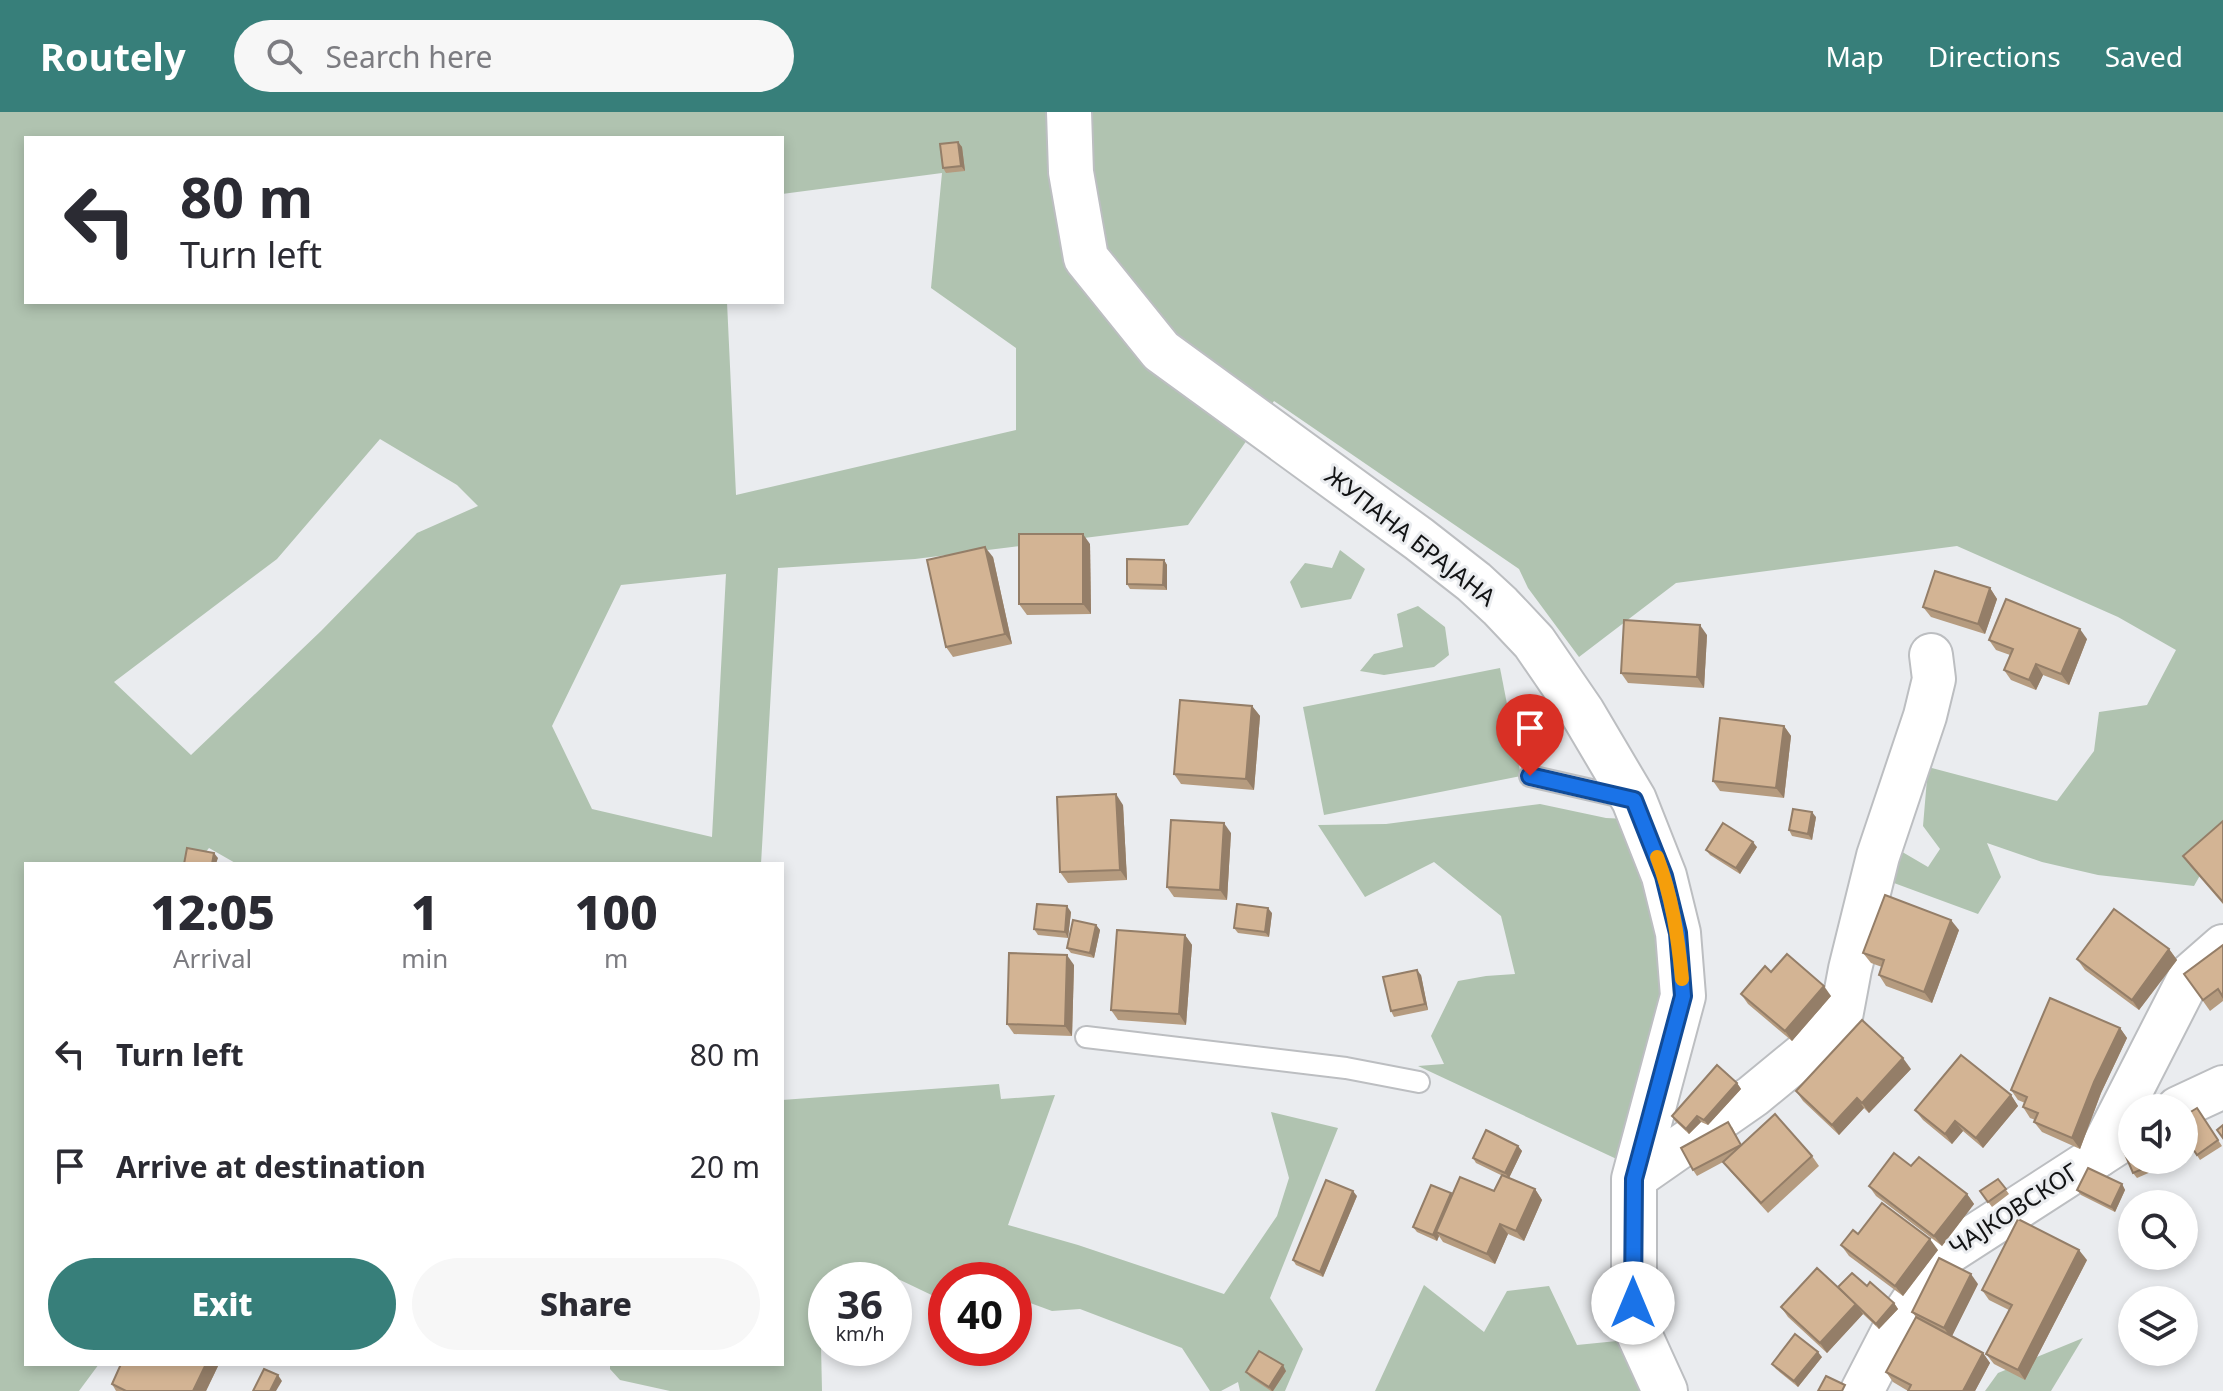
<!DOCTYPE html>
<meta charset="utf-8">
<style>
body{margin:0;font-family:"Noto Sans",sans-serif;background:#f7f7f7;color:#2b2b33;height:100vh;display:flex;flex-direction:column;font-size:30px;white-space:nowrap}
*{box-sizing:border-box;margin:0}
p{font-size:26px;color:#7c7c81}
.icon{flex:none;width:44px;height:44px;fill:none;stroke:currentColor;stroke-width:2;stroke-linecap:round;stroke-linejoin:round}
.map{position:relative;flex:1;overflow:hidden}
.sheet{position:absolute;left:24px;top:750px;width:760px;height:504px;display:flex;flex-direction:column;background:#fff;border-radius:0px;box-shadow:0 4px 12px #0003}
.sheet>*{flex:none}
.guide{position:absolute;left:24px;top:24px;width:760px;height:168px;border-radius:0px;box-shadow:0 4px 12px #0003;background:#fff;color:#2b2b33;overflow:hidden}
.controls{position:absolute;left:2118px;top:982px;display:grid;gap:16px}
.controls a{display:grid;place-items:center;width:80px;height:80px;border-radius:50%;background:#fff;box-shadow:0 4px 12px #0003;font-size:40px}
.speed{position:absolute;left:808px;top:1150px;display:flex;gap:16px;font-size:40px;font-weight:700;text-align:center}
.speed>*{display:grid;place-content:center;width:104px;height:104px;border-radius:50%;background:#fff;box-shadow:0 4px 12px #0003;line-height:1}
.speed small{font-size:20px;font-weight:400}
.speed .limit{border:12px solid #d22;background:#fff;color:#111}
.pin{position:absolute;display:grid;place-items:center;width:68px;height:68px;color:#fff;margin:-82px -34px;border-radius:50% 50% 50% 0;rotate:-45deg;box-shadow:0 0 8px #0007}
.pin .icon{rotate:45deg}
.me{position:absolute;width:88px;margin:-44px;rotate:0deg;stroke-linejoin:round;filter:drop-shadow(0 0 6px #0008)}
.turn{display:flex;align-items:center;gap:28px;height:168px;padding:0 24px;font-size:36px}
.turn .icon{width:104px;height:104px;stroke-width:2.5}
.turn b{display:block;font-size:56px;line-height:68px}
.eta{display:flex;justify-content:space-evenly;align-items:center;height:136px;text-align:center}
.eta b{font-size:48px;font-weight:800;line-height:56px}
.action{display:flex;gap:16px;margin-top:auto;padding:16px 24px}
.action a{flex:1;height:92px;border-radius:48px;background:#377f7a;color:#fff;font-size:32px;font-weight:800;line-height:92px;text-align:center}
.action a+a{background:#f7f7f7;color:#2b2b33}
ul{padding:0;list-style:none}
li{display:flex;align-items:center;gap:24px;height:112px;padding:0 24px}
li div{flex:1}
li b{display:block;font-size:30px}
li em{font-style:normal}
header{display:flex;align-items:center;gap:48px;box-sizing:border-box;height:112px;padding:0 40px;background:#377f7a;color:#fff}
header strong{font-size:38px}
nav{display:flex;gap:44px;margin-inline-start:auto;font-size:28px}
.search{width:560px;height:72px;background:#f7f7f7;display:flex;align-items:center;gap:20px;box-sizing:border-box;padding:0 28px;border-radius:44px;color:#7c7c81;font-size:30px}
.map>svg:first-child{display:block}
</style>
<header>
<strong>Routely</strong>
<div class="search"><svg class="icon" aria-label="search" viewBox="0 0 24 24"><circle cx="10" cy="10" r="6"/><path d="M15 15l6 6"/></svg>Search here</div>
<nav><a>Map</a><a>Directions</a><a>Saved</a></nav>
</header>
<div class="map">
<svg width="2223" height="1279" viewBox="0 0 2223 1279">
<rect width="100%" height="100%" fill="#eaecef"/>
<g fill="#b0c3b0" fill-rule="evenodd">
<path d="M0,0h2223v723l-29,51 -96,-11 -56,-13 -55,-19 14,34 -23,37 -122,-45 19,-33 53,31 12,-18 -17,-23 5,-59 129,34 37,-50 5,-39 48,-7 29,-55 -58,-33 -161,-71 -281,37 -97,74 -51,-69 -9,-19 -245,-168 -86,124 -273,34 -137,9 -17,296h-524l-28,-16 -13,16h-170v500h73l-20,27h-79zM26,26h756v56l160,-21 -11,115 85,60v82l-280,65 -9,-193h-701zM380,327l77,46 21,21 -61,27 -96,98 -130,124 -77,-73 163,-123zM726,462l-14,263 -120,-28 -40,-83 69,-141z"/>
<path d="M1340,438l25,19 -14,30 -50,9 -11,-26 15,-19 27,5z"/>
<path d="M1418,494l27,21 4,28 -15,12 -50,8 -24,-4 14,-17 29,-7 -6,-33z"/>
<path d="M1500,556l21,108 -197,39 -21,-108z"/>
<path d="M1540,692l66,14 21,1 38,86 5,90 -47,167 -205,-96 26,-2 -13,-28 27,-55 28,-5 29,-2 -14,-58 -67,-54 -69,35 -47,-72 68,-1z"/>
<path d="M999,972l2,15 54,-4 -47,130 70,20 146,49 53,-78 12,-38 -18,-66 67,16 -68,170 33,51 -18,42h-45l-2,-9 -17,9h-11l-28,-43 -102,-39 -28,2 -38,-14v-17h-68v17l-4,3 -46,-22 -70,2v17l-6,2 2,92h-152l-50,-11 -10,-11v-5h172v-264z"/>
<path d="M1424,1173l60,47 23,-41 42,-5 28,59 60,-6 32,52h-294z"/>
<path d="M2083,1226l-32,53h-66l13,-18z"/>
</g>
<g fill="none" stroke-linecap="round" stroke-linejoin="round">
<g stroke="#bcbec1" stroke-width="24">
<g id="service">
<path d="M1530,664l101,23"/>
<path d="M1086,925l260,31 73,14"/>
</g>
</g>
<g stroke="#bcbec1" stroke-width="46">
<g id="minor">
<path d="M2178,996l45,-21"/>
<path d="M2098,1044l93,-182 32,-28"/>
<path d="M1634,1067l119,-83 62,-51 26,-28 9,-48 28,-113 47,-140 9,-37 -3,-24"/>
<path d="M1862,1279l32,-62 49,-73 189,-122"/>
</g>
</g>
<g stroke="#bcbec1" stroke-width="48">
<path id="tertiary" d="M1069,0l2,60 15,86 75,93 258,188 55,43 26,24 34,36 48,70 52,88 30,76 14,57 5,63 -49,183v144l31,68"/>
</g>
<use href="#service" stroke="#fff" stroke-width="20"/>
<use href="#minor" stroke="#fff" stroke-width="42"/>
<use href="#tertiary" stroke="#fff" stroke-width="44"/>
</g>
<g fill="#b59b7f">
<path d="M958,30l4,5 3,24 -19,2 -3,-5z"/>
<path d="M1090,432l1,70 -64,1 -8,-11z"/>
<path d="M993,445l19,87 -59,13 -7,-10z"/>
<path d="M1164,448l3,5v25l-37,-1 -3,-5z"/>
<path d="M1990,476l7,11 -12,35 -54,-17 -8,-10z"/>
<path d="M1707,523l-3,53 -76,-5 -7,-10z"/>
<path d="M2087,527l-18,46 -26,-10 -7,15 -25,-10 -7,-10 6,-15 -14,-5 -7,-10z"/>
<path d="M1252,594l8,10 -6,74 -73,-6 -7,-10z"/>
<path d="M1784,614l7,10 -7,62 -64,-7 -7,-10z"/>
<path d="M1123,693l4,75 -59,3 -8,-11z"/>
<path d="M1816,705l-4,23 -20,-4 -3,-6z"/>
<path d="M2223,709v83l-32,-37 -8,-11z"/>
<path d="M1231,721l-4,67 -53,-3 -7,-10z"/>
<path d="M1757,735l-17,27 -30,-19 -4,-5z"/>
<path d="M1071,800l-3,26 -30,-3 -4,-6z"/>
<path d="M1272,801l-3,24 -31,-4 -4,-5z"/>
<path d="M1096,813l4,5 -6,28 -23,-5 -4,-5z"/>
<path d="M1959,818l-27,73 -46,-17 -7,-11 3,-8 -11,-4 -8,-10z"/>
<path d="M1185,823l7,10 -6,80 -68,-5 -7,-10z"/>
<path d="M2223,833v56l-13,10 -26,-37z"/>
<path d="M2169,837l8,11 -38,50 -54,-40 -8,-11z"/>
<path d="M1074,853l-2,71 -58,-2 -7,-10z"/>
<path d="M1771,860l60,24 -39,45 -44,-37 -7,-10z"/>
<path d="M1421,863l7,35 -34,7 -3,-6z"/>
<path d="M2120,916l7,10 -26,55 -21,56 -38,-17 -8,-10 1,-2 -5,-2 -7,-11 2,-4 -7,-3 -7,-10z"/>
<path d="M1911,957l-42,44 -5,-5 -25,27 -36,-34 -7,-10z"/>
<path d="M1737,971l4,6 -33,36 -7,-3 -12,12 -14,-13 -3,-5z"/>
<path d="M2011,983l7,11 -35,42 -20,-17 -11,13 -29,-24 -8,-10z"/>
<path d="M2197,996l25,38 -22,14 -16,-25z"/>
<path d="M1732,1015l9,18 71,11 7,10 -51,47 -37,-41 -8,-10 -26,14 -4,-6z"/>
<path d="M1518,1034l4,5 -13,27 26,11 7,11 -18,41 -16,-7 -13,30 -52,-22 -4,-6 -2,5 -20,-9 -4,-5 39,-32 42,-4 13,-13 -31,-15 -3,-5z"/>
<path d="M2132,1048h25l3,8 -23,10 -4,-5z"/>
<path d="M1911,1054l56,28 7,10 -32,42 -66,-50 -7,-10z"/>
<path d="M1998,1067l11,15 -17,13 -12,-16z"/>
<path d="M2122,1072l3,6 -10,22 -34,-17 -4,-5z"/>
<path d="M1357,1084l-34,81 -27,-12 -3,-5z"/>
<path d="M1858,1122l80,16 -35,46 -54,-40 -8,-11z"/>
<path d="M2087,1148l-62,120 -31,-16 -8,-10 23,-44 -20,-10 -7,-10z"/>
<path d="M1978,1172l-26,52 31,17 7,10 -15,28h-67l-15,-9 -7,-10 30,-55 -4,-5z"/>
<path d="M1867,1174l27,17 4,6 -19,20 -16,-15 -36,39 -39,-36 -7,-10 57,-20z"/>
<path d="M1822,1245l-24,30 -22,-18 -4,-5z"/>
<path d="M219,1252l-13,27h-90l-4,-7z"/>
<path d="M1286,1259l-13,20h-2l-21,-14 -4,-5z"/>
</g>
<g fill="#947e68">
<path d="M958,30l4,5 3,24 -4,-5z"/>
<path d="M1083,422l7,10 1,70 -8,-10z"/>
<path d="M985,435l8,10 19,87 -7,-10z"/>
<path d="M1164,448l3,5v25l-4,-5z"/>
<path d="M1990,476l7,11 -12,35 -7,-10z"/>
<path d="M1700,513l7,10 -3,53 -7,-11z"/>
<path d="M2080,517l7,10 -18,46 -8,-11z"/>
<path d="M2036,552l7,11 -7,15 -7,-10z"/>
<path d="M1252,594l8,10 -6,74 -8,-11z"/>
<path d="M1784,614l7,10 -7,62 -8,-10z"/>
<path d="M1116,682l7,11 4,75 -7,-10z"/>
<path d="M1812,700l4,5 -4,23 -4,-6z"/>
<path d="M1224,711l7,10 -4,67 -7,-10z"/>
<path d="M1753,730l4,5 -17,27 -4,-6z"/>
<path d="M214,741l4,5 -2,6h-4z"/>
<path d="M1067,794l4,6 -3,26 -3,-6z"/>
<path d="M1268,796l4,5 -3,24 -4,-5z"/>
<path d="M1951,808l8,10 -27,73 -8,-11z"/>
<path d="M1096,813l4,5 -6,28 -4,-5z"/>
<path d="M1185,823l7,10 -6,80 -7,-11z"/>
<path d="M2169,837l8,11 -38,50 -7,-10z"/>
<path d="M1067,843l7,10 -2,71 -7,-10z"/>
<path d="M1417,858l4,5 7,35 -3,-6z"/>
<path d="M1824,874l7,10 -39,45 -7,-10z"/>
<path d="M2120,916l7,10 -26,55 -21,56 -8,-11 22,-56z"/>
<path d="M1903,946l8,11 -42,44 -7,-10z"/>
<path d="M1737,971l4,6 -33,36 -4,-5z"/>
<path d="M2011,983l7,11 -35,42 -7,-10z"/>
<path d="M1857,986l7,10 -25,27 -7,-10z"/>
<path d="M1697,1004l4,6 -12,12 -3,-5z"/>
<path d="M1955,1009l8,10 -11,13 -7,-10z"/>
<path d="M1518,1034l4,5 -13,27 -4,-5z"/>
<path d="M2122,1072l3,6 -10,22 -4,-5z"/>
<path d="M1535,1077l7,11 -18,41 -8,-10z"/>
<path d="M1353,1079l4,5 -34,81 -3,-5z"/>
<path d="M1451,1081l4,6 -19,33 3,4 -2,5 -4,-6z"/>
<path d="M1967,1082l7,10 -32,42 -8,-10z"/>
<path d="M1500,1112l8,10 -13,30 -8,-10z"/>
<path d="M1930,1127l8,11 -35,46 -8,-10z"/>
<path d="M2079,1138l8,10 -62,120 -7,-10z"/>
<path d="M1971,1162l7,10 -27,54 -7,-10z"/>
<path d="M1894,1191l4,6 -19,20 -3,-5z"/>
<path d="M1856,1192l7,10 -36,39 -7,-10z"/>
<path d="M1818,1240l4,5 -24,30 -4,-6z"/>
<path d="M1983,1241l7,10 -15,28h-12z"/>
<path d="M206,1252h13l-13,27h-13z"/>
<path d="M1283,1253l3,6 -13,20h-1l-3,-4z"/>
<path d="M278,1263l4,6 -6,10h-6z"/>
</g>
<g fill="#d3b494" stroke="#947e68" stroke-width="2">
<path d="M958,30l3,24 -18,2 -3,-24z"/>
<rect x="1019" y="422" width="64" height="70"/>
<path d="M985,435l20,87 -59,13 -19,-87z"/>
<path d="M1127,447l37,1 -1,25 -36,-1z"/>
<path d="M1935,459l55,17 -12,36 -55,-17z"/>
<path d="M2006,487l74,30 -19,45 -25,-10 -7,16 -25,-10 9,-21 -24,-9z"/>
<path d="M1624,508l76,5 -3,52 -76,-4z"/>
<path d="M1180,588l72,6 -6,73 -72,-5z"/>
<path d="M1720,606l64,8 -8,62 -63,-7z"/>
<path d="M1116,682l4,76 -60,2 -3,-75z"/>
<path d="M1793,697l19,3 -4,22 -19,-4z"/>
<path d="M1171,708l53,3 -4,67 -53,-3z"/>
<path d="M2223,709v81l-40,-46z"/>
<path d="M1723,711l30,19 -17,26 -30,-18z"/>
<path d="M187,736l27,5 -2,11h-28z"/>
<path d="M1885,783l66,25 -27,72 -45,-17 5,-15 -21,-7z"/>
<path d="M1037,792l30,2 -2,26 -31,-3z"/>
<path d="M1237,792l31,4 -3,24 -31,-4z"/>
<path d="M2114,797l55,40 -37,51 -55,-41z"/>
<path d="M1073,808l23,5 -6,28 -23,-5z"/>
<path d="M1117,818l68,5 -6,79 -68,-4z"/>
<path d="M2223,833v52l-5,-8 -15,11 -19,-26z"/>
<path d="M1009,841l58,2 -2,71 -58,-2z"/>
<path d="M1787,842l37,32 -39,45 -44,-37 24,-28 6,6z"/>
<path d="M1417,858l8,34 -34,7 -8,-34z"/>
<path d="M2050,886l70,30 -26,54 -22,56 -38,-16 4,-9 -15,-6 4,-10 -16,-7z"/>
<path d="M1862,908l41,38 -41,45 -5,-5 -25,27 -36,-34z"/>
<path d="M1961,943l50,40 -35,43 -21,-17 -10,13 -30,-24z"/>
<path d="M1717,953l20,18 -33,37 -7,-4 -11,13 -14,-13z"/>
<path d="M2197,996l21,32 -21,15 -13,-20v-19z"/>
<path d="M1775,1002l37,42 -51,47 -38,-41z"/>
<path d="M1728,1010l13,23 -48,25 -12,-22z"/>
<path d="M2223,1013v13l-6,-8z"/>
<path d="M1486,1018l32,16 -13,27 -32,-15z"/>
<path d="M2132,1036v12h23l2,3 -24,10 -9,-21z"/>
<path d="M1894,1041l17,13 8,-9 48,37 -33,42 -65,-50z"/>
<path d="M2088,1056l34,16 -11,23 -34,-17z"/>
<path d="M1502,1063l33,14 -19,42 -16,-7 -13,30 -51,-22 24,-55 34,14z"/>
<path d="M1998,1067l8,10 -18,13 -8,-11z"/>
<path d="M1326,1068l27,11 -33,81 -27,-12z"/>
<path d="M1431,1073l20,8 -18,42 -20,-8z"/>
<path d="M1882,1091l48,36 -35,47 -54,-41 12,-15 5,4z"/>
<path d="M2018,1107l61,31 -61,120 -32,-16 26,-49 -30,-15z"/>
<path d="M1939,1146l32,16 -27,54 -32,-16z"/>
<path d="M1817,1156l39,36 -36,39 -39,-36z"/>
<path d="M1852,1161l15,13 3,-4 24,21 -18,21 -38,-37z"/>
<path d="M1916,1205l67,36 -20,38h-55l3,-6 -25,-13z"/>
<path d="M1795,1222l23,18 -24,29 -22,-17z"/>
<path d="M1259,1239l24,14 -14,22 -23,-15z"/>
<path d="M121,1252h85l-13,27h-67l-14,-7z"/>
<path d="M264,1257l14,6 -8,16h-17z"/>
<path d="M1826,1264l19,9 -3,6h-24z"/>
</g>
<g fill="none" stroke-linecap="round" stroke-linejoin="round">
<g stroke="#114b97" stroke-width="20">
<path id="route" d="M1530,664l104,24 30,76 14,57 5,63 -49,183 -1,124"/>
</g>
<use href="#route" stroke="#1a73e8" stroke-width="14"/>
<path stroke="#f59e0b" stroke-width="14" d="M1657,745c15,39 21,80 25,122"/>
</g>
<g text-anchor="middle" stroke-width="6" stroke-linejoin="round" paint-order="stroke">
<g font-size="24" fill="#121314" stroke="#eaecef">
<text transform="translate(1410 425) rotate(38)" y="8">ЖУПАНА БРАЈАНА</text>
<text transform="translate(2014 1098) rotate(-33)" y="8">ЧАЈКОВСКОГ</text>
</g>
</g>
</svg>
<div class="controls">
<a><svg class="icon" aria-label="sound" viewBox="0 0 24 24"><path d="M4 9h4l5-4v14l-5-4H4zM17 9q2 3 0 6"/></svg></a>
<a><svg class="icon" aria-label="search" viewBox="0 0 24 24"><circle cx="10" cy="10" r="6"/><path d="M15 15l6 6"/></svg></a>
<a><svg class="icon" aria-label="layers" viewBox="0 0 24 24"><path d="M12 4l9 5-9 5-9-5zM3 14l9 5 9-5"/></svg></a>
</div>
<div class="speed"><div>36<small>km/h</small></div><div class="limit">40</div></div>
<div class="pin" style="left:1530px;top:664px;background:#d93025"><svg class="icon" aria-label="arrive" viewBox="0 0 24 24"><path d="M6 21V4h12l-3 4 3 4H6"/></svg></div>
<svg class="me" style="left:1633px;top:1191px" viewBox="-20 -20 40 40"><circle r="19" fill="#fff"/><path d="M0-13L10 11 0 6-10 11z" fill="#1a73e8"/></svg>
<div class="guide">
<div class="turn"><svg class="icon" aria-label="left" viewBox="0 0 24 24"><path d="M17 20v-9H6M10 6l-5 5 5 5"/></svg><div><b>80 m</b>Turn left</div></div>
</div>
<section class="sheet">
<div class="eta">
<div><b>12:05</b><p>Arrival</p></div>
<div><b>1</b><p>min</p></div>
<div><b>100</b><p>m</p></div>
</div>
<ul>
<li><svg class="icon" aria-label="left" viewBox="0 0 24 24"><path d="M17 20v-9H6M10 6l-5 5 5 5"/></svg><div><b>Turn left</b></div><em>80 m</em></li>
<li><svg class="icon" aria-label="arrive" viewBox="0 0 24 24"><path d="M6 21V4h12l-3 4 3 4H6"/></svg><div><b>Arrive at destination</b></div><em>20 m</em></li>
</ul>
<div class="action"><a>Exit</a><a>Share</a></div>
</section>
</div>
